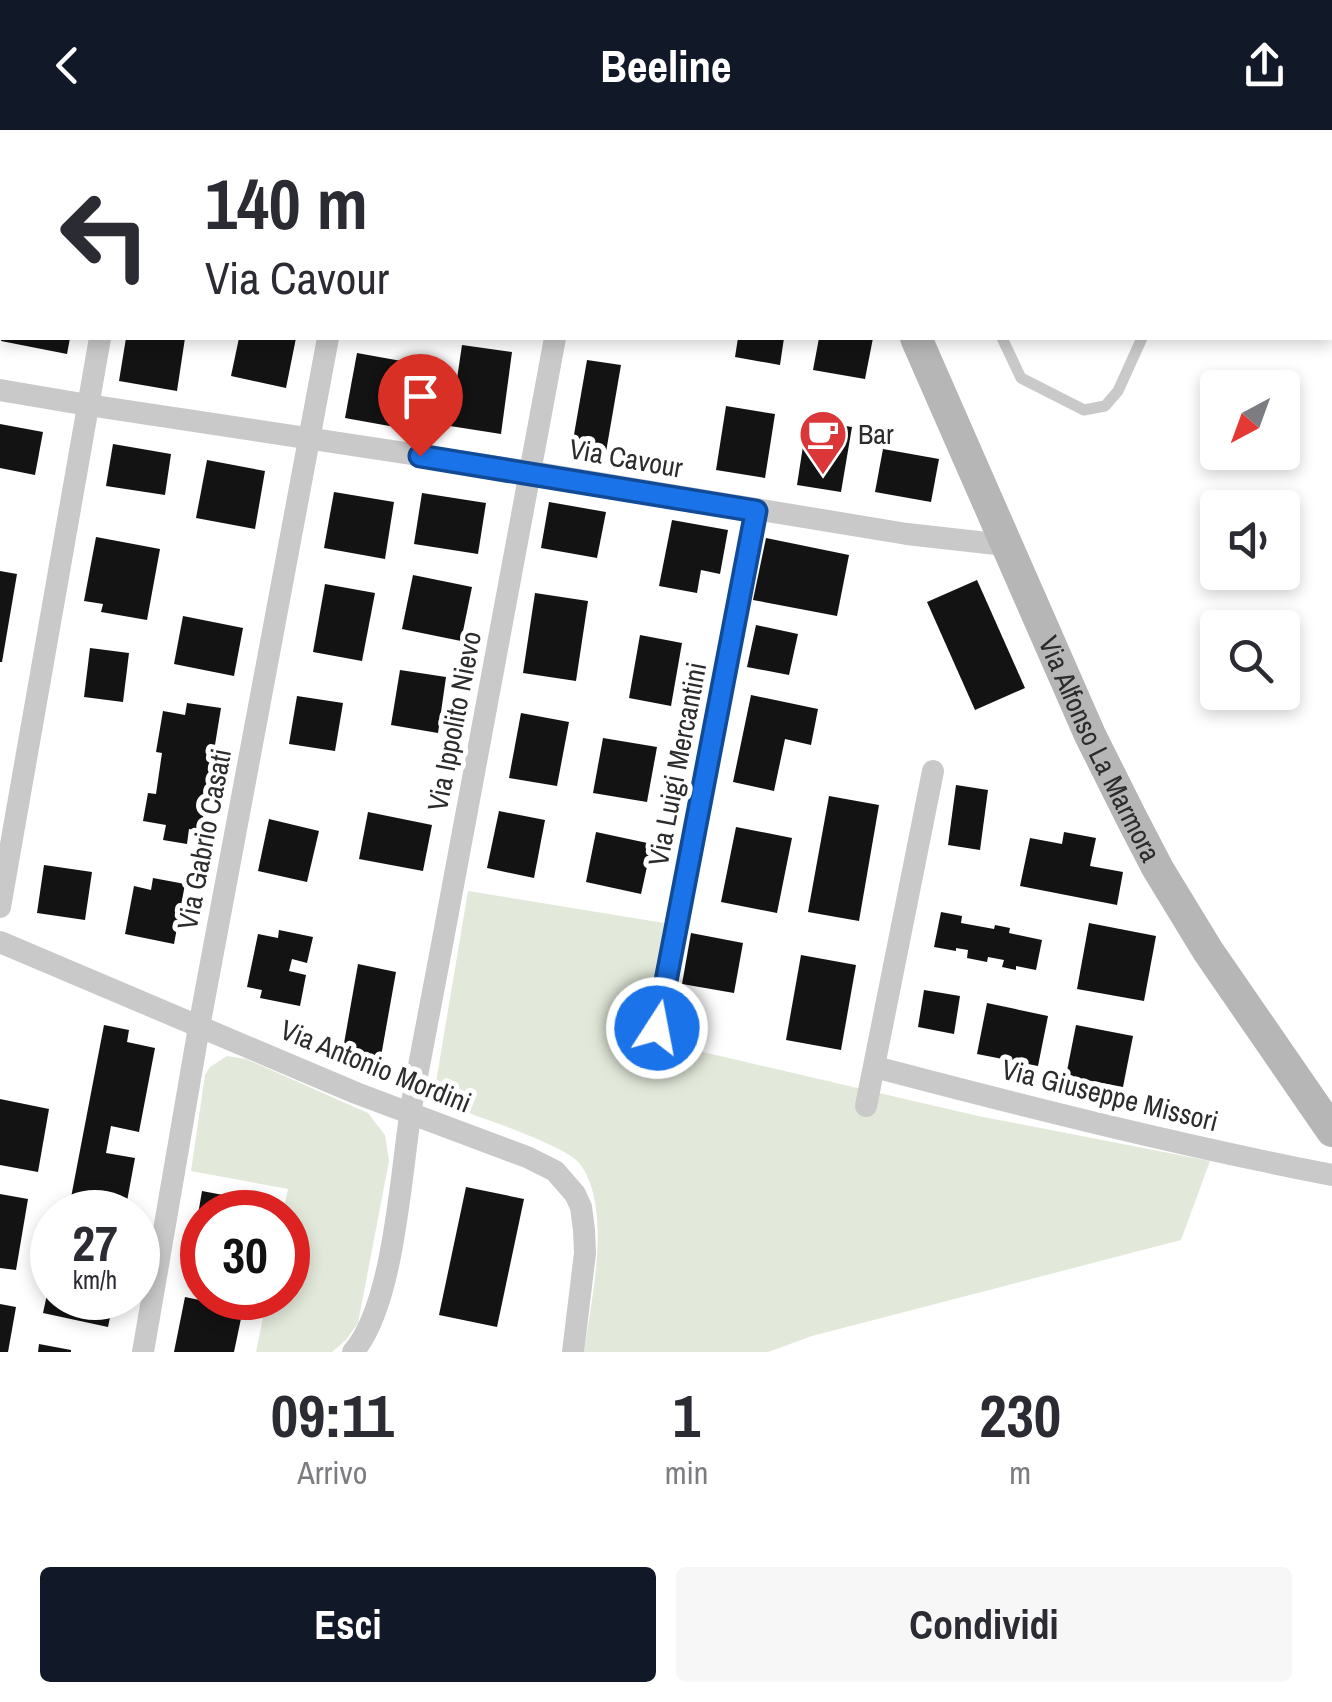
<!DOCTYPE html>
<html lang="it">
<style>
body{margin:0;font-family:"Archivo Narrow",sans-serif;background:#f7f7f7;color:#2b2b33;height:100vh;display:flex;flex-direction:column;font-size:38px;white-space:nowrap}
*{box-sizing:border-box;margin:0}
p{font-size:32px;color:#7c7c81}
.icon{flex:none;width:55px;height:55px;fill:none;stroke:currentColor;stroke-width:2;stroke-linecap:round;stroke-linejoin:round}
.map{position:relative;height:1222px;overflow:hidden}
.side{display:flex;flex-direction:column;background:#fff;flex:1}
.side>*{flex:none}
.banner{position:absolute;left:0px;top:0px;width:1332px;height:210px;box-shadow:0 5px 15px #0003;background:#fff;color:#2b2b33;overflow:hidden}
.needle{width:65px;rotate:221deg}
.controls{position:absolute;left:1200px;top:240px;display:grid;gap:20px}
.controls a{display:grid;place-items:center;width:100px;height:100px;border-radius:10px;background:#fff;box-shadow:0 5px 15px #0003;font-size:50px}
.speed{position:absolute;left:30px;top:1060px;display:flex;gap:20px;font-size:50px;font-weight:700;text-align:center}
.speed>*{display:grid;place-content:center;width:130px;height:130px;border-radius:50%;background:#fff;box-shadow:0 5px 15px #0003;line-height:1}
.speed small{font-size:25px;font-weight:400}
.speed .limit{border:15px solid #d22;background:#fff;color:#111}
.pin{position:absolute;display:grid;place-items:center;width:85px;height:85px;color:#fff;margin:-102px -42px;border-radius:50% 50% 50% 0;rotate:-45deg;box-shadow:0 0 10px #0007}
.pin .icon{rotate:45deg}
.me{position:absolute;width:110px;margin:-55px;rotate:11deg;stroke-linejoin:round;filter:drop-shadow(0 0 8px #0008)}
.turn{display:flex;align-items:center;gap:35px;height:210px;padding:0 40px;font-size:45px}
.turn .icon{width:130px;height:130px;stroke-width:2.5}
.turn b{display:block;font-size:70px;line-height:85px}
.eta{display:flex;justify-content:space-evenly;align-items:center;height:170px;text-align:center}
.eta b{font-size:60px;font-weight:700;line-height:70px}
.primary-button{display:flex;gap:20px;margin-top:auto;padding:20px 40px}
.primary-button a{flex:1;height:115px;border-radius:10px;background:#111827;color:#fff;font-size:40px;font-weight:700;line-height:115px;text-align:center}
.primary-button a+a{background:#f7f7f7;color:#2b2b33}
header{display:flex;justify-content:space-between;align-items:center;height:130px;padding:0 40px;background:#111827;color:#fff;font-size:45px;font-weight:700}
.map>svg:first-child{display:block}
</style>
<header><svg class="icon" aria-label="back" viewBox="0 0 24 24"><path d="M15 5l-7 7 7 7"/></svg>Beeline<svg class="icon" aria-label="share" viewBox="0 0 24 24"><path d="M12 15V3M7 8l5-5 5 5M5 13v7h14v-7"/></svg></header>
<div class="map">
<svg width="1332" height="1222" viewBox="0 0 1332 1222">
<rect width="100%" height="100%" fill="#fff"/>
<g fill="#e2e9da">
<path d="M468,761l196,32 -17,116 331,77 232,45 -29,79 -369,96 -44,16h-184c7,-52 29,-143 -4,-188 -15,-20 -119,-53 -147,-64z"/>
<path d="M227,926l19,3 122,54 17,22 4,26 -31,162 -12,17 -14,12h-76l11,-54h21v-86h-5l5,-23 -97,-18 14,-96 5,-8z"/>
</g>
<g fill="#131313">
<path d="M2,208h68l-3,16 -66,-13z"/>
<path d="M126,208h59l-8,53 -58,-10z"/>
<path d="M239,208h57l-10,50 -55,-12z"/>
<path d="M738,208h46l-4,27 -45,-8z"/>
<path d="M819,208h54l-8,41 -52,-9z"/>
<path d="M462,215l50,7 -11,82 -51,-8z"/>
<path d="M357,223l61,11 -12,65 -61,-11z"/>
<path d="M587,230l34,5 -15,87 -34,-6z"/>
<path d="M726,276l49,8 -10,64 -49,-8z"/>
<path d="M807,290l45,7 -11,65 -44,-7z"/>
<path d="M0,294l43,8 -8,43 -35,-7z"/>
<path d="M113,314l58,10 -6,41 -59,-9z"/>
<path d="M883,319l56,10 -8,43 -56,-10z"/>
<path d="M207,330l58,11 -10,58 -59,-11z"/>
<path d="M334,362l60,10 -9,57 -61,-11z"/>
<path d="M422,363l64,10 -8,51 -64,-10z"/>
<path d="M549,372l57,10 -9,46 -56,-10z"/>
<path d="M672,390l56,10 -8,44 -19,-4 -4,23 -38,-7z"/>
<path d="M96,407l64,12 -13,71 -46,-8 2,-8 -19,-3z"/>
<path d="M766,408l83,17 -12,61 -84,-16z"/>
<path d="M0,441l17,3 -15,88h-2z"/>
<path d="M413,445l59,12 -11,54 -59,-12z"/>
<path d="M977,450l48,108 -50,22 -48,-108z"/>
<path d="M325,454l50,9 -13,68 -49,-9z"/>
<path d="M535,463l53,8 -12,80 -53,-8z"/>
<path d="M183,486l60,12 -9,48 -60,-12z"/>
<path d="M756,495l42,9 -9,41 -42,-8z"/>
<path d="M640,505l42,8 -11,63 -42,-8z"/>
<path d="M90,518l39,5 -6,49 -39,-5z"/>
<path d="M400,540l46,7 -8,56 -47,-8z"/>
<path d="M751,565l67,14 -7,36 -26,-6 -11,52 -41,-9z"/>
<path d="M297,566l46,7 -8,48 -46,-7z"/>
<path d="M187,573l34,5 -20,123 -12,-2 -2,15 -24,-4 3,-15 -23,-4 5,-28 8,1 6,-41 -6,-1 7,-41 22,4z"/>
<path d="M521,583l48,9 -12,64 -48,-8z"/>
<path d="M603,608l54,9 -10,55 -54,-9z"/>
<path d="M956,655l32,5 -8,60 -32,-5z"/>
<path d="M829,666l50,9 -20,116 -51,-9z"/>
<path d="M499,681l46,9 -11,58 -47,-10z"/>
<path d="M368,682l64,13 -9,46 -64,-12z"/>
<path d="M269,689l50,12 -12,51 -49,-11z"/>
<path d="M736,697l56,11 -15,75 -56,-11z"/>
<path d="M596,702l56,12 -11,50 -55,-12z"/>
<path d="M1064,702l32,6 -6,28 33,6 -6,33 -97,-19 10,-48 32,6z"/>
<path d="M44,735l48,7 -7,48 -48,-7z"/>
<path d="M153,748l32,6 -11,60 -49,-10 9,-48 17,4z"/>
<path d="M941,782l21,4 -1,7 33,6 1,-4 15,3 -1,5 33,7 -6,30 -20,-4v4l-14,-3 2,-7 -16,-3 -1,5 -20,-4 1,-8 -12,-2v3l-22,-4z"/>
<path d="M1089,793l67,13 -12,65 -67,-12z"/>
<path d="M279,800l34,7 -6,26 -15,-4 -3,12 17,4 -6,31 -40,-8 2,-8 -15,-3 11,-53 20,4z"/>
<path d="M691,803l52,10 -9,50 -52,-9z"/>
<path d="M801,825l55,10 -15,85 -55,-10z"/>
<path d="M358,834l38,8 -16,90 -38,-7z"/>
<path d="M924,860l36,6 -6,38 -36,-7z"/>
<path d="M987,873l61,13 -10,50 -61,-12z"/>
<path d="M104,895l25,5 -2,12 28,6 -16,84 -28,-6 -5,27 29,5 -10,54h-35l-21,-4z"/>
<path d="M1076,895l57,11 -10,51 -57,-11z"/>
<path d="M0,969l49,10 -11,63 -38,-7z"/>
<path d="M466,1057l58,12 -27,128 -58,-12z"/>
<path d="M202,1061l53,10 -2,11h-51v57l-13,-2z"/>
<path d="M0,1064l28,5 -12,71 -16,-2z"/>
<path d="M51,1146l1,22h62l-6,29 -65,-14z"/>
<path d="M185,1167l58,12 -9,43h-60z"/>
<path d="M0,1174l16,3 -8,45h-8z"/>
<path d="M39,1214l32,6v2h-33z"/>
</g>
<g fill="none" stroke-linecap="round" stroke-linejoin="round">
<g stroke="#c9c9c9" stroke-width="5" stroke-dasharray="5 5" stroke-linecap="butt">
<path d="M1159,0l4,2"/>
<path d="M1330,77l2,1"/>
</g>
<g stroke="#c9c9c9" stroke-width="11">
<path d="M905,0l2,2"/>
<path d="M1002,208l19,40 63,32 21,-4 13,-15 24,-53"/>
</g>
<g stroke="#c9c9c9" stroke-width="22">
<path d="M137,2v-2"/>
<path d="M365,2l1,-2"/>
<path d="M592,2l1,-2"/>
<path d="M0,260l88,15 443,67 376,62 98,11"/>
<path d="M0,777l100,-569"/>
<path d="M0,812l356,151 171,64 28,14 20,23 6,13 3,23 1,23 -12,99"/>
<path d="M657,898l100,-517"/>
<path d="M875,937c152,40 303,78 457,108"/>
<path d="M866,976l67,-335"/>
<path d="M143,1222l56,-325 129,-689"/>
<path d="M353,1222c43,-49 48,-189 60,-255 48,-253 97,-506 142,-759"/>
</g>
<g stroke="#b6b6b6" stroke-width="32">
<path d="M827,0l1,2"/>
<path id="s1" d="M916,208l174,397 42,84 26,50 50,82 124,180"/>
</g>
</g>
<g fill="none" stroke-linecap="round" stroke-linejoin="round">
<g stroke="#114b97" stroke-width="25">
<path id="route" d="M420,326l336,55 -99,517"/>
</g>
<use href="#route" stroke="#1a73e8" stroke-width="18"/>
</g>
<defs>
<g id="cafe-pin" transform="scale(2.5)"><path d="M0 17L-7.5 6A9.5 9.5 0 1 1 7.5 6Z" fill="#db3739" stroke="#fff"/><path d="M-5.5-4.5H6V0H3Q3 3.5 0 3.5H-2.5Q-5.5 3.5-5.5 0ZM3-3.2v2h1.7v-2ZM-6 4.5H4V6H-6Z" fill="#fff"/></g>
</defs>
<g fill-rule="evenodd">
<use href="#cafe-pin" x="823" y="304"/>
</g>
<g text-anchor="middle" stroke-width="10" stroke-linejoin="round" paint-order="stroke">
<g font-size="28" fill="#2c2c2c" stroke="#fff" text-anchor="start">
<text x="858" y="314">Bar</text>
</g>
<g font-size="28" fill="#2c2c2c" stroke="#fff">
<text transform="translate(626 328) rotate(10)" y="10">Via Cavour</text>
<text transform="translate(454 591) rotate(-79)" y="10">Via Ippolito Nievo</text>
<text dy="10" stroke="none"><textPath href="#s1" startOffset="450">Via Alfonso La Marmora</textPath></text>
<text transform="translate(677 634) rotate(-79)" y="10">Via Luigi Mercantini</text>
<text transform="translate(204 709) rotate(-79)" y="10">Via Gabrio Casati</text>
<text transform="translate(376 936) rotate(22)" y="10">Via Antonio Mordini</text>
<text transform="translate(1110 965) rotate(14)" y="10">Via Giuseppe Missori</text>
</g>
</g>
</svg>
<div class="controls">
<a><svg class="needle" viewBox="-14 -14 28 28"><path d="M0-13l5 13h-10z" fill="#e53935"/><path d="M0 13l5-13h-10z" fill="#7c7c81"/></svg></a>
<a><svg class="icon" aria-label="sound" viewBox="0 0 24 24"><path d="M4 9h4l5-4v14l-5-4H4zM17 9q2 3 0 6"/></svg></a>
<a><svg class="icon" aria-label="search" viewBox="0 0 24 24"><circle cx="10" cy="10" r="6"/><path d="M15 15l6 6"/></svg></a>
</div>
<div class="speed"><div>27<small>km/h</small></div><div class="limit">30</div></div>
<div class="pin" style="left:420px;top:326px;background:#d93025"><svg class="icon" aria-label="arrive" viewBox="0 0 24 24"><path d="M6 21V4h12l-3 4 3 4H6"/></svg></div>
<svg class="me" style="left:657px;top:898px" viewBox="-20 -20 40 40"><circle r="17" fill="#1a73e8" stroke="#fff" stroke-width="3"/><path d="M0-11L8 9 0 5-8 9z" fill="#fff"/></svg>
<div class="banner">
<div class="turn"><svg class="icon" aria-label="left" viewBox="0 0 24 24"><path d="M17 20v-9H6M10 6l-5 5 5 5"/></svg><div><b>140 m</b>Via Cavour</div></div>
</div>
</div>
<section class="side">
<div class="eta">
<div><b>09:11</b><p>Arrivo</p></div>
<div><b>1</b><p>min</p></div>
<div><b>230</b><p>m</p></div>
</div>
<div class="primary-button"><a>Esci</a><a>Condividi</a></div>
</section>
